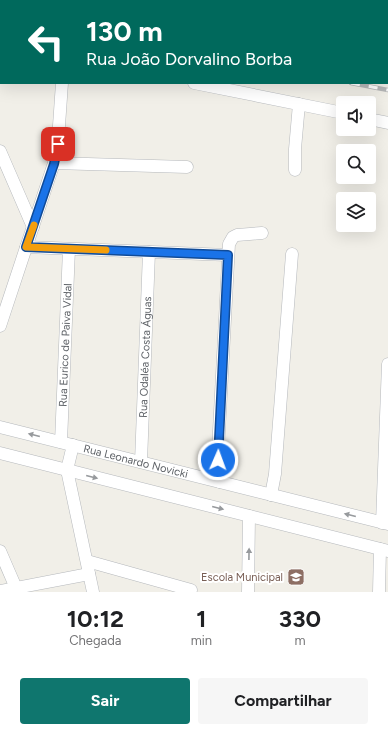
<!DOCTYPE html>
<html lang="pt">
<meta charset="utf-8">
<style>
body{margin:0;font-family:Figtree,sans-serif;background:#f6f6f6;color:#202124;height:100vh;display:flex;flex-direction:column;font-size:15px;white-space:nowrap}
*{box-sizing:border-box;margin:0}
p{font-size:13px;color:#757577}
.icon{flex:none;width:22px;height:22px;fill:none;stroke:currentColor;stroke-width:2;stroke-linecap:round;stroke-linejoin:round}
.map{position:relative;height:592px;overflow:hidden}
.sheet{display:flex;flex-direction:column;background:#fff;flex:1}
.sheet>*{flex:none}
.top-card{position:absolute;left:0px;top:0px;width:388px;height:84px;box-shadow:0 4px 16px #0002;background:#00695c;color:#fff;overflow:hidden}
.buttons{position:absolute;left:336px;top:96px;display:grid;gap:8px}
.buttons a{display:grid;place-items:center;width:40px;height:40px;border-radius:4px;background:#fff;box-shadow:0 4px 16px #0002;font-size:20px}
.pin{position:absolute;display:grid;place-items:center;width:34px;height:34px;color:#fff;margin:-17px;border-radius:8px;box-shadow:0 2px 6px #0006}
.me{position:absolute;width:44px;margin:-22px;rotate:2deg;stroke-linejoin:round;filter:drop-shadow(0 0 3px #0008)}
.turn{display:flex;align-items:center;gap:14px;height:84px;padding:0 20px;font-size:18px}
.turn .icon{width:52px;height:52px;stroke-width:2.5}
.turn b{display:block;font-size:28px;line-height:34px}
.eta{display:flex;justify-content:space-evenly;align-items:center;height:68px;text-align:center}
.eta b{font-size:24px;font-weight:700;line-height:28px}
.action{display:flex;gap:8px;margin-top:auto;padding:8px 20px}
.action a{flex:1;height:46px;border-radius:4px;background:#0f766e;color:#fff;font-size:16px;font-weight:700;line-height:46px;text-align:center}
.action a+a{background:#f6f6f6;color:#202124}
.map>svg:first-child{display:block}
</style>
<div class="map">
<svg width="388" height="592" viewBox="0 0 388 592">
<rect width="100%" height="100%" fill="#f1efe8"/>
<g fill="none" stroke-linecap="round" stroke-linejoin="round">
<g stroke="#b5b8bc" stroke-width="13">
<g id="minor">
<path d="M125,0l5,1"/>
<path d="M221,0v1"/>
<path d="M145,1l1,-1"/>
<path d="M303,1v-1"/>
<path d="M387,1v-1"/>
<path d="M0,44h1"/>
<path d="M387,65h1"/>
<path d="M194,83l149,30"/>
<path d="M369,119l19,4"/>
<path d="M0,151l33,76"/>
<path d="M54,163l133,4"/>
<path d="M295,170v-21l4,-45"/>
<path d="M26,247l202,8"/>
<path d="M0,326l57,-172 5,-71"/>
<path id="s1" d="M0,427l388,97"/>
<path id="s2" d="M61,442l8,-193"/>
<path d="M73,445l-6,25 26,122"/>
<path d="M0,453l388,98"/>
<path id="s3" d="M141,462l8,-210"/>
<path d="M220,482l-2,-32 11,-206 4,-7 4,-2 25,-2"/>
<path d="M271,495l4,-21 17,-220"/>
<path d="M382,523l6,-159"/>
<path d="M0,551l16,37"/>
<path d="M87,561l104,29"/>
<path d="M0,591l89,-17"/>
<path d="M248,592l1,-76"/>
<path d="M379,592l1,-43"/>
</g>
</g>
<use href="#minor" stroke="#fff" stroke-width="12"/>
<g stroke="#b6b7b8" stroke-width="4.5">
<g id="rail">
<path d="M0,12h1"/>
<path d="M351,83l37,7"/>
</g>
</g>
<use href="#rail" stroke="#fff" stroke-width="3" stroke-dasharray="9" stroke-linecap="butt"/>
</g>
<defs><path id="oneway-solid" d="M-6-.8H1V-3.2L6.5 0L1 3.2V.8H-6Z"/></defs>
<g fill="#979a9d">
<use href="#oneway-solid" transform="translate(34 435) rotate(-166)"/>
<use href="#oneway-solid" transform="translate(92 477) rotate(14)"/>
<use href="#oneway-solid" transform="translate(218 508) rotate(14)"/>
<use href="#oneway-solid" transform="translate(350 515) rotate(-166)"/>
<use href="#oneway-solid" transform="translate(249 554) rotate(-89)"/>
</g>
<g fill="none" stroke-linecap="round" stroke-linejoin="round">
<g stroke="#114b97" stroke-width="10">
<path id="route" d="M58,144l-4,20 -28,83 202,8 -10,205"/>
</g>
<use href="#route" stroke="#1a73e8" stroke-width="7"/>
<path stroke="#f59e0b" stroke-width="7" d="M34,225l-8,22 80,3"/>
</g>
<defs>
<g id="school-square" transform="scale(0.9)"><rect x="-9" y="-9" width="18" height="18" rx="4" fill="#8d6e63" stroke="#fff"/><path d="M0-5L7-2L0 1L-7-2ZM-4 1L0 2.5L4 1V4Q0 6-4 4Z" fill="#fff"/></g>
</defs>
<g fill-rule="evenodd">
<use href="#school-square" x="296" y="577"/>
</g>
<g text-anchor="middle" stroke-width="4" stroke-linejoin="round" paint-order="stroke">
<g font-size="11" fill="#5f6368" stroke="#fff">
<text dy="4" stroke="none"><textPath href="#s2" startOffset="97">Rua Eurico de Paiva Vidal</textPath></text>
<text dy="4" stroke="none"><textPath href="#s3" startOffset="105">Rua Odaléa Costa Águas</textPath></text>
<text dy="4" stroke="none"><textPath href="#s1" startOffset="140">Rua Leonardo Novicki</textPath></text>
</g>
<g font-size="11" fill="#785e54" stroke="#fff" text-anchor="end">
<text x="283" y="581">Escola Municipal</text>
</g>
</g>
</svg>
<div class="buttons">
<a><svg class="icon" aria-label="sound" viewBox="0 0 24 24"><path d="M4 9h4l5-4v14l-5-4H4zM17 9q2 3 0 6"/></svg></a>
<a><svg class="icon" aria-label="search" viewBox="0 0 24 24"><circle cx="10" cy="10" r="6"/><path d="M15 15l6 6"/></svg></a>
<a><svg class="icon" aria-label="layers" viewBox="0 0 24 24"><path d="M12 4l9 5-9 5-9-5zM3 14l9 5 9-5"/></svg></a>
</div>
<div class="pin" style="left:58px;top:144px;background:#d93025"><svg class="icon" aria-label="arrive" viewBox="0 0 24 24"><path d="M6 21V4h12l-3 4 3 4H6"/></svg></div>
<svg class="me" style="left:218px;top:460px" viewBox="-20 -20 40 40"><circle r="17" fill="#1a73e8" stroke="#fff" stroke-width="3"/><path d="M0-11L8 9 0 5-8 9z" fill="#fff"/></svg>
<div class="top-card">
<div class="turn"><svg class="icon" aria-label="left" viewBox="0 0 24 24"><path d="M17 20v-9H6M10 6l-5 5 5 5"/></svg><div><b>130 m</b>Rua João Dorvalino Borba</div></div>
</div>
</div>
<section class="sheet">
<div class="eta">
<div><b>10:12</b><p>Chegada</p></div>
<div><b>1</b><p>min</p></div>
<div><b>330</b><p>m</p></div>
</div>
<div class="action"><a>Sair</a><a>Compartilhar</a></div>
</section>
